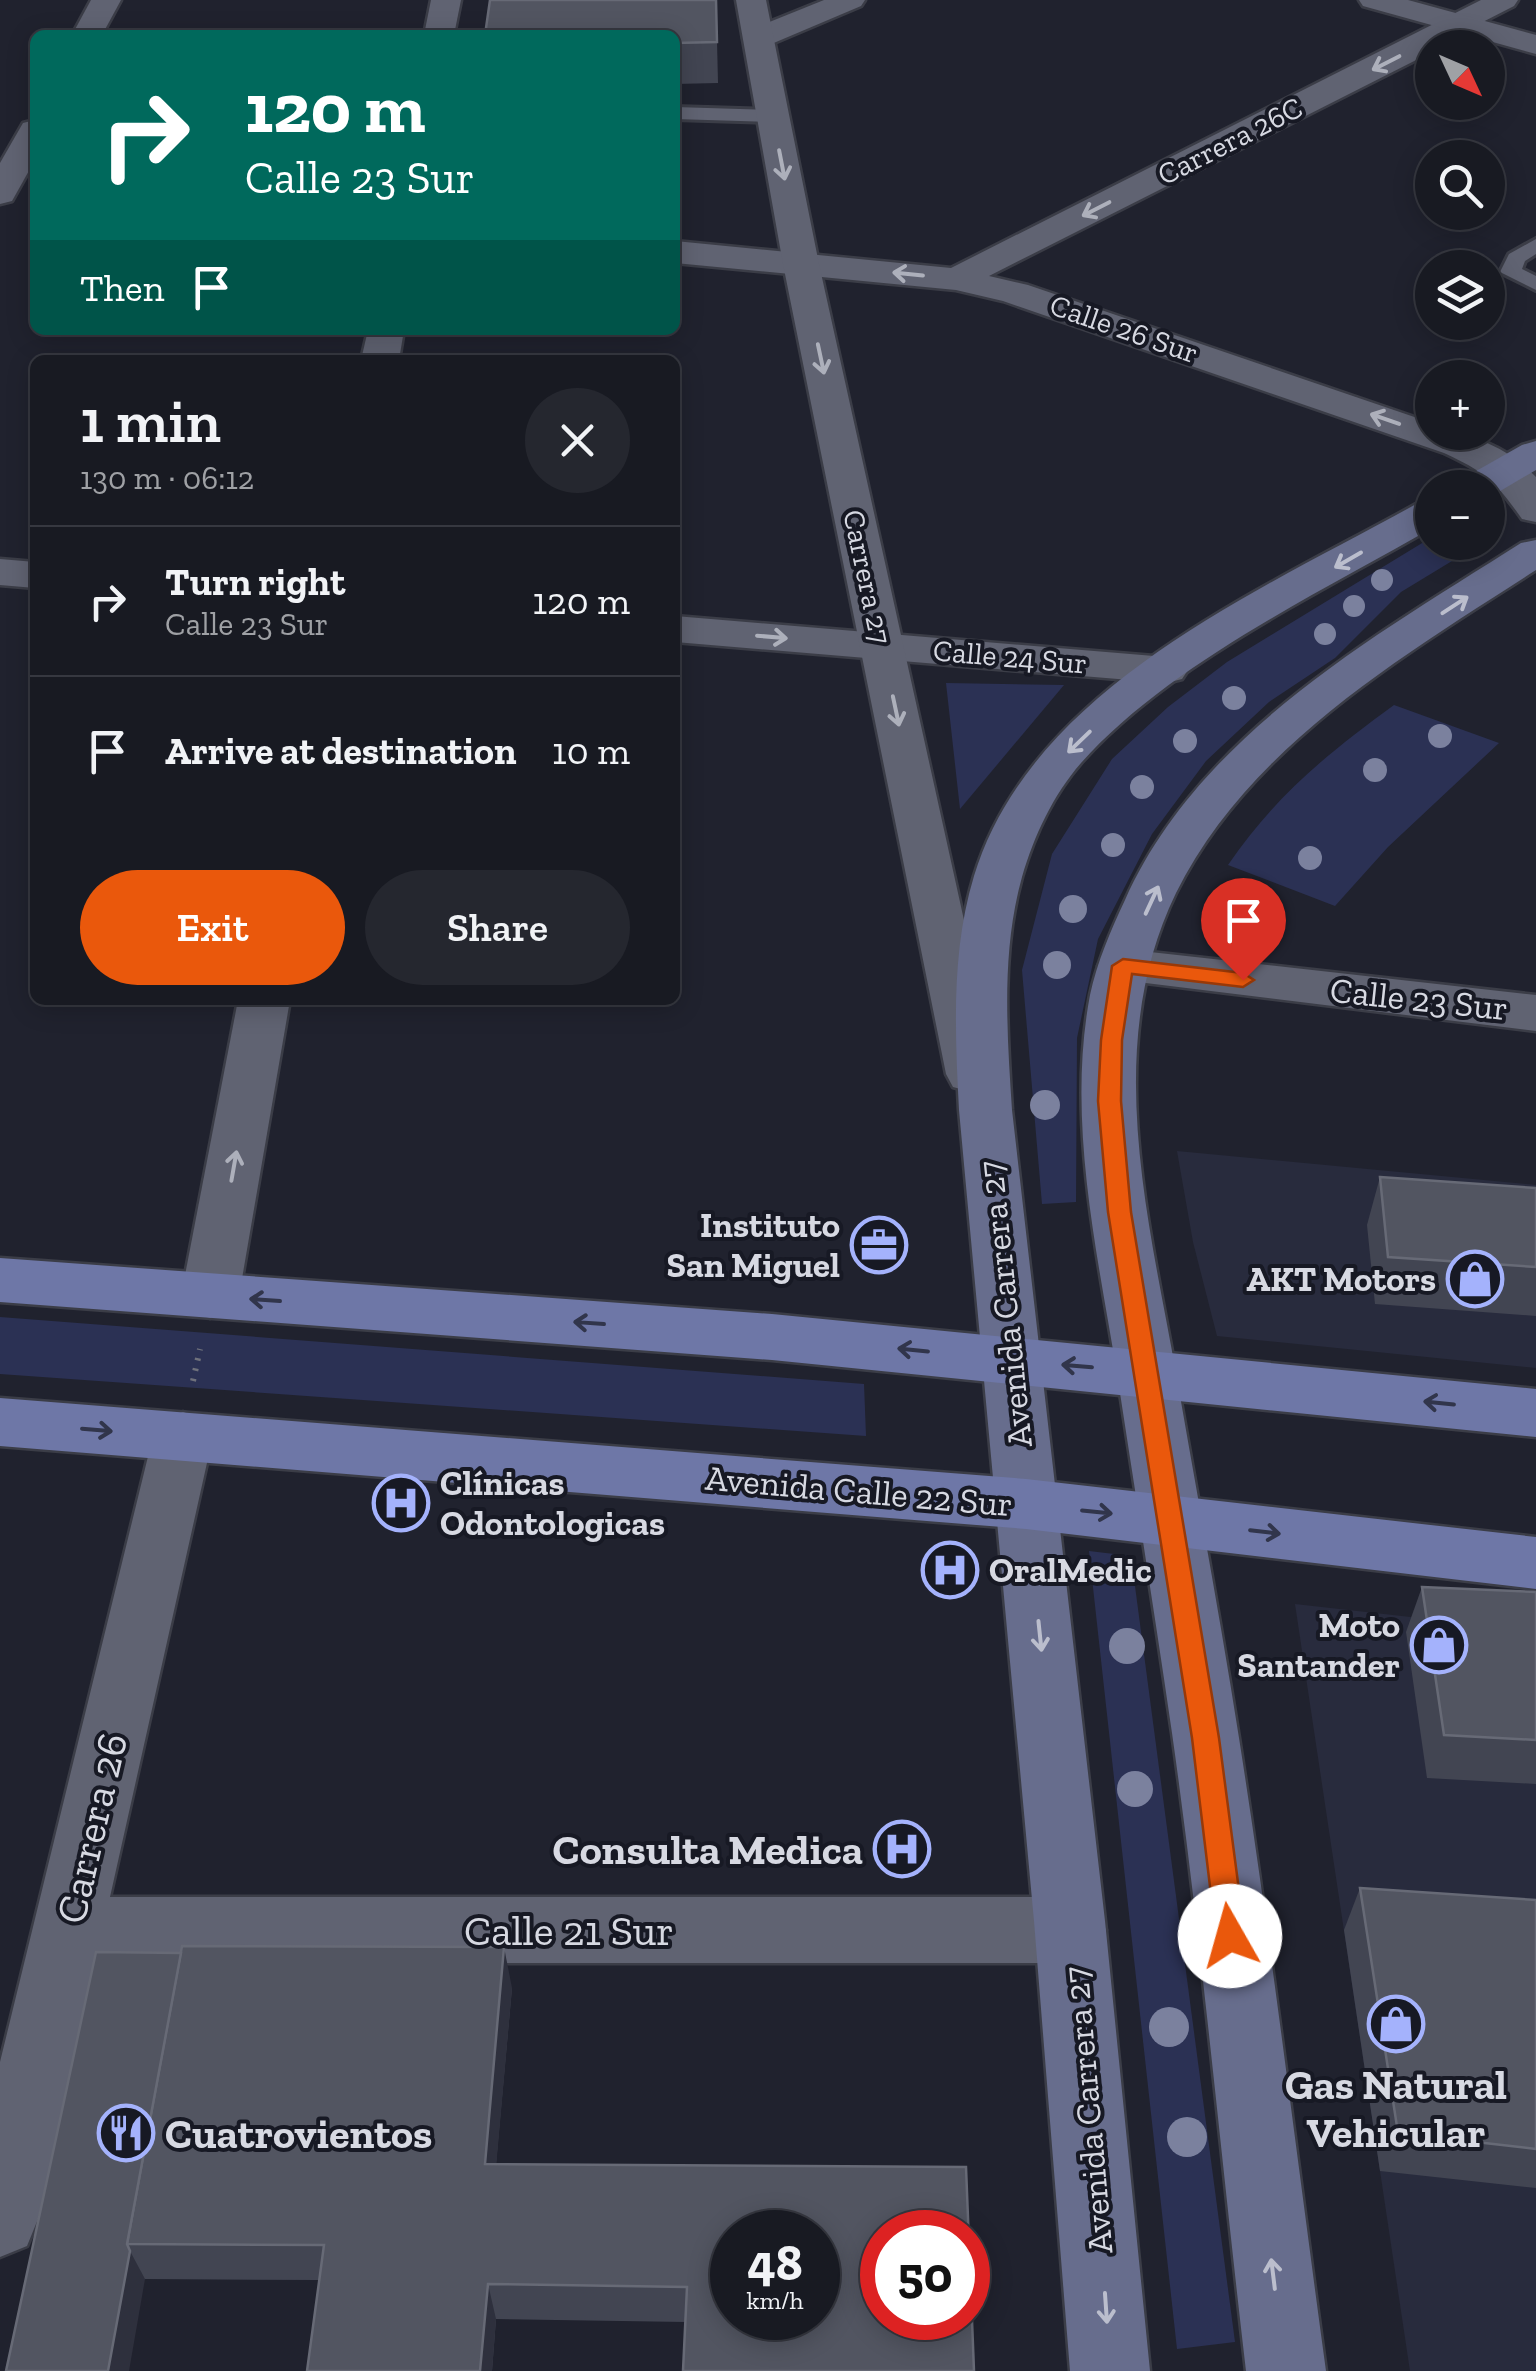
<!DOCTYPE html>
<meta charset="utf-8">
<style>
body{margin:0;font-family:"Zilla Slab",serif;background:#25272f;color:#f1f3f6;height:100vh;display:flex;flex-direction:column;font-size:38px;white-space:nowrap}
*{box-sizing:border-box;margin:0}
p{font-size:32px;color:#9fa1a5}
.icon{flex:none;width:55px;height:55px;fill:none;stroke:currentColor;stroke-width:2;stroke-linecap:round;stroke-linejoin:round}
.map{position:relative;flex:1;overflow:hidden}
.details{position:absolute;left:30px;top:355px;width:650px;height:650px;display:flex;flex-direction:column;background:#181a22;border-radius:15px;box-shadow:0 5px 25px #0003,0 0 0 2px #363840}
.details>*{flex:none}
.top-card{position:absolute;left:30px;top:30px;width:650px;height:305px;border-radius:15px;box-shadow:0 5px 25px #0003,0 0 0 2px #363840;background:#00695c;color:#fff;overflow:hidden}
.needle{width:65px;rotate:134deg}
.controls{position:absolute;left:1415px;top:30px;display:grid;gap:20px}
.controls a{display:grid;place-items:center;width:90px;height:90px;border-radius:50%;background:#181a22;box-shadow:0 5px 25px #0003,0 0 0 2px #363840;font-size:50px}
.speed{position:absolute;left:710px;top:2210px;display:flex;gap:20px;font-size:50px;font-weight:700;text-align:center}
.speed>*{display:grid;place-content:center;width:130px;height:130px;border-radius:50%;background:#181a22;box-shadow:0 5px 25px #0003,0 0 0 2px #363840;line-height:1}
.speed small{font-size:25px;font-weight:400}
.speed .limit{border:15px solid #d22;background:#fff;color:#111}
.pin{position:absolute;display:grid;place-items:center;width:85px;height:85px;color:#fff;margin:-102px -42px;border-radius:50% 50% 50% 0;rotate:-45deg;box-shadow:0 0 10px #0007}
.pin .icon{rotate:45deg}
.me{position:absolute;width:110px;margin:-55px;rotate:353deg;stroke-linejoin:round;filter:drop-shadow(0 0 8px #0008)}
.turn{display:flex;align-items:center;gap:35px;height:210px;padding:0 50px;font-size:45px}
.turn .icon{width:130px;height:130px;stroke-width:2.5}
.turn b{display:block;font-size:70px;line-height:85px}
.then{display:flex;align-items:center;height:95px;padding:0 50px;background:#0003;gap:20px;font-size:38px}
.round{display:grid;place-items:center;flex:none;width:105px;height:105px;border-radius:52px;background:#25272f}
.overview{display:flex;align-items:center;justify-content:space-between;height:170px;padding:0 50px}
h1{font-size:60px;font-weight:600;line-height:75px}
.cta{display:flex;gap:20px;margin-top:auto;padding:20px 50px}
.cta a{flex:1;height:115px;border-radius:60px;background:#ea580c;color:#fff;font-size:40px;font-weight:600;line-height:115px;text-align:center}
.cta a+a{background:#25272f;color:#f1f3f6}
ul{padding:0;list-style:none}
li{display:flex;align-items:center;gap:30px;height:150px;padding:0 50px;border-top:2px solid #363840}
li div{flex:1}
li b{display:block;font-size:38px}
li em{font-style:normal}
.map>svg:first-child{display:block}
</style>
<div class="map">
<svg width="1536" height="2371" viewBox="0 0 1536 2371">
<rect width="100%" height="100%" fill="#20222e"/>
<g fill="#282b3d">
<path d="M1177,1151l359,34v183l-319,-32 -24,-94z"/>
<path d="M1295,1604l241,27v740h-126z"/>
</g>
<g fill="#2b3154">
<path d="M1432,537v5l48,2 -79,48 -66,66 -66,44 -63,59 -54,73 -54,105 -21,99 -1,164 -34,2 -20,-234 30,-116 60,-95 56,-52 59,-45z"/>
<path d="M946,683l118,2 -104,124z"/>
<path d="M1394,705l105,38 -111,104 -53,59 -107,-41c47,-69 99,-111 166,-160z"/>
<path d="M0,1317l864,67 2,52 -866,-62z"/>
<path d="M1089,1551l42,5 104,786 -58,7z"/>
</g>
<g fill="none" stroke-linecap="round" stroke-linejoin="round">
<g stroke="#3b3d47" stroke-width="6">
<g id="service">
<path d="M675,107l97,3 10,6 -10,6 -97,-3z"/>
<path d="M1536,239v15l-11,7 -3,8 14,7v14l-36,-18 9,-18z"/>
</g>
</g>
<g stroke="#3b3d47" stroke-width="5">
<g id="minor">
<path d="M91,0h30l-19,35h-30z"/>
<path d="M824,0h41l-4,6 -92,39h-22l-4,-7 4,-7z"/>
<path d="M1481,0h37l-4,6 -82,42 -2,5 -441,223 39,9 404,138v9c40,0 76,16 104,45v45l-14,-3c-27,-38 -35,-46 -78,-66l-441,-152 -47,-11 -281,-27v-22l276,27z"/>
<path d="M35,120v40l-23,41 -12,3v-41l23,-40z"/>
<path d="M0,559l35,3v26l-35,-3z"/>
<path d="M675,616l491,41 16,4 6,9 -6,9 -16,4 -491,-41z"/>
<path d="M1123,949l413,46v36l-431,-53 -7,-12 7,-12z"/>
<path d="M183,1412l21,7 9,17 -103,461h961l25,9 10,24 -10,24 -25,9h-976l-57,256 -11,27 -27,11v-195l153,-626 9,-17z"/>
</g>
</g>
<g stroke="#3b3d47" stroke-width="5">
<g id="tertiary">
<path d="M431,0h30l-7,35h-30z"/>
<path d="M736,0h30l53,264 179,810 -7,13 -19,5 -19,-5 -7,-13 -163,-810z"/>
<path d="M1359,0h49l128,35v19l-173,-48z"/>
<path d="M368,330h36l-5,30h-38z"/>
<path d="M238,1000h52l-51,296 -9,15 -20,7 -20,-7 -9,-15z"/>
</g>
</g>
<g stroke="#3b3d47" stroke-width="5">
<g id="secondary">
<path d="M1536,441v29l-46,27 -2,-9h-32l6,-9 60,-34z"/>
<path d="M1432,500v28c-113,65 -264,137 -351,235 -28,32 -47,73 -59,114 -21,75 -15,156 -10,233l93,811 45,450h-80l-36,-450 -75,-811c-4,-77 -8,-159 15,-234 57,-188 284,-284 444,-373z"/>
<path d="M1536,540v30c-133,86 -287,176 -360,323 -74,152 -28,323 0,480 21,122 44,243 63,365 33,210 58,422 87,633h-80c-25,-212 -44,-427 -74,-638 -17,-118 -36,-235 -54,-353 -20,-125 -52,-258 -28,-385 7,-33 21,-65 35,-95 74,-166 250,-264 396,-357z"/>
</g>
</g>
<g stroke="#3b3d47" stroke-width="5">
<g id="primary">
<path d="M0,1258l772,56 764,75v48l-764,-77 -772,-58z"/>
<path d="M0,1398l1026,81 510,58v52l-510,-60 -1026,-83z"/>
</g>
</g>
<path stroke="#6f717c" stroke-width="6" stroke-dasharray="2.5 8" stroke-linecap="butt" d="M193,1381l7,-32"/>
<use href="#service" fill="#606372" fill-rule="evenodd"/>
<use href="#minor" fill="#606372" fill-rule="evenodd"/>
<use href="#tertiary" fill="#606372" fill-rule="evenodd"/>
<use href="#secondary" fill="#676d8d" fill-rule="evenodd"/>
<use href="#primary" fill="#6e77a7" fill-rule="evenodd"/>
</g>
<g fill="#7b819e">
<circle cx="1382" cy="580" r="11"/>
<circle cx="1354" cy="606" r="11"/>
<circle cx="1325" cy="634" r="11"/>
<circle cx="1234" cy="698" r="12"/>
<circle cx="1440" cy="736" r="12"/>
<circle cx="1185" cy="741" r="12"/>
<circle cx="1375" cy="770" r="12"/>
<circle cx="1142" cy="787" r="12"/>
<circle cx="1113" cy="845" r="12"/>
<circle cx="1310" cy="858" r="12"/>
<circle cx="1073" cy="909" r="14"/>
<circle cx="1057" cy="965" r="14"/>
<circle cx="1045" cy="1105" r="15"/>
<circle cx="1127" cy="1646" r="18"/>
<circle cx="1135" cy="1789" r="18"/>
<circle cx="1169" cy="2027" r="20"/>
<circle cx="1187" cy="2137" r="20"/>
</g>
<g fill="#424552">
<path d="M716,0l2,83 -43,1v-49z"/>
<path d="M1380,1177l156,11v128l-161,-12 -8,-79z"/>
<path d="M1422,1587l114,5v192l-109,-6 -21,-146z"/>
<path d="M1360,1888l176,12v288l-156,-17 -36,-241z"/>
<path d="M181,1953l331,35 -16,176 470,3 -280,155 -190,-3 -4,52h-185l12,-91 -174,-1 -139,92z"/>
</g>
<g fill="#2e303d">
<path d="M504,1947l8,41 -19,213 -8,-37z"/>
<path d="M130,2251l15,28 -16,92h-21z"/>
<path d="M488,2284l8,35 -4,52h-12z"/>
</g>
<g fill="#525561" stroke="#676a76" stroke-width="2.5" fill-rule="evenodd">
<path d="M490,0h226l1,42 -42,1v-8h-190z"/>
<path d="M1380,1177l156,11v79l-148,-10z"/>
<path d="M1422,1587l114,5v148l-92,-5z"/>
<path d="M1360,1888l176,12v249l-138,-16z"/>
<path d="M182,1946l322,1 -19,217 481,3 8,204h-291l4,-84 -199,-3 -8,87h-173l17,-126 -197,-1zM732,2232h86v86h-86zM882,2232h86v86h-86z"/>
<path d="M96,1952l85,1 -54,291 3,7 -22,120h-102z"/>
</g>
<defs><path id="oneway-shaft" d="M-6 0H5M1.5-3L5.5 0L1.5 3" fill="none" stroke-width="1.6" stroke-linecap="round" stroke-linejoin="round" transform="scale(2.5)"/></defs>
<g stroke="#adb0bb">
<use href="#oneway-shaft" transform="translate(1386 63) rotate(153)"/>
<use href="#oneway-shaft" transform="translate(782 165) rotate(79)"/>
<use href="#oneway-shaft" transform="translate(1096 209) rotate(153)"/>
<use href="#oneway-shaft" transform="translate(908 274) rotate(-174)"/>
<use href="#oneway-shaft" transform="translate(821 359) rotate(78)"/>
<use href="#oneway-shaft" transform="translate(1385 419) rotate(-161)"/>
<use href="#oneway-shaft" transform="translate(772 637) rotate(5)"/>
<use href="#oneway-shaft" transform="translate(896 711) rotate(78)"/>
<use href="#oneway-shaft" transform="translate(234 1166) rotate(-80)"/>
</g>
<g stroke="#bbbecd">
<use href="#oneway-shaft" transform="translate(1348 560) rotate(150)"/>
<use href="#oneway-shaft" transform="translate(1455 605) rotate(-33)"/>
<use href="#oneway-shaft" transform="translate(1079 742) rotate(136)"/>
<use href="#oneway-shaft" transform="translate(1152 900) rotate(-65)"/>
<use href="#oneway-shaft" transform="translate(1040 1636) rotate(84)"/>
<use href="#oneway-shaft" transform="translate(1273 2274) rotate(-97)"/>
<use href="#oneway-shaft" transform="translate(1106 2308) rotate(86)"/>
</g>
<g stroke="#31354b">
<use href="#oneway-shaft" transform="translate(265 1300) rotate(-176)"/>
<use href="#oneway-shaft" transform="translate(589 1323) rotate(-176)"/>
<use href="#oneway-shaft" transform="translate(913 1350) rotate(-174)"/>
<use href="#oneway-shaft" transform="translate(1077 1366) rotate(-175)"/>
<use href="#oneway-shaft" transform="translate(1439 1403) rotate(-174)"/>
<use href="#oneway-shaft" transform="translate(97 1430) rotate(5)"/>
<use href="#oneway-shaft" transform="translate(1097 1512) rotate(6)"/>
<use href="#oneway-shaft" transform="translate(1265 1532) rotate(7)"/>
</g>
<path fill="#ea580c" stroke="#983908" stroke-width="2.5" d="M1123,959l120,14 11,7 -11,7 -111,-13 -10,66 -1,61 10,111 88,526 26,198 -4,9 -11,4 -10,-4 -4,-9 -24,-198 -84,-526 -10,-111 3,-61 11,-74z"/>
<defs>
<g id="office-ring" transform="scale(2.875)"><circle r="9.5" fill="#171924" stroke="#a4b2fc" stroke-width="1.5"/><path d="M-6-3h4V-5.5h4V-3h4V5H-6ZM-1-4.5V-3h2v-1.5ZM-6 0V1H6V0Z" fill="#a4b2fc"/></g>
<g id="shop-ring" transform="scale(2.875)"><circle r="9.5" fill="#171924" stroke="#a4b2fc" stroke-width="1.5"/><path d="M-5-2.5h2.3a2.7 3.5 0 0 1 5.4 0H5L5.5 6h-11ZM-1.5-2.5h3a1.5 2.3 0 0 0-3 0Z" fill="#a4b2fc"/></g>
<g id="hospital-ring" transform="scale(2.875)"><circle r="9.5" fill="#171924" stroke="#a4b2fc" stroke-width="1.5"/><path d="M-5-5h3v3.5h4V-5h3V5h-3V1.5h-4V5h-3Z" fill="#a4b2fc"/></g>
<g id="restaurant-ring" transform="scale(2.875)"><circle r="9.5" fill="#171924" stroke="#a4b2fc" stroke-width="1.5"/><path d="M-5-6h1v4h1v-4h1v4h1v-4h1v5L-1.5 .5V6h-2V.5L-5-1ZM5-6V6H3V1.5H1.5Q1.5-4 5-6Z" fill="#a4b2fc"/></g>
</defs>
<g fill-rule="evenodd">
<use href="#office-ring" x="879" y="1245"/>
<use href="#shop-ring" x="1475" y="1279"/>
<use href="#hospital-ring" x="401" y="1503"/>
<use href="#hospital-ring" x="950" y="1570"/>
<use href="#shop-ring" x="1439" y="1645"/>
<use href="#hospital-ring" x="902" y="1849"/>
<use href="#shop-ring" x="1396" y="2024"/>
<use href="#restaurant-ring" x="126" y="2133"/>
</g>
<g text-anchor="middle" stroke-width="8" stroke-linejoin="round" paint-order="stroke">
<g font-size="30" fill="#d7d9e2" stroke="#171924">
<text transform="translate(1230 141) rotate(-27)" y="10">Carrera 26C</text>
<text transform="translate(1124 329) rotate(19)" y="10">Calle 26 Sur</text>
<text transform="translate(867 577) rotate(78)" y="10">Carrera 27</text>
<text transform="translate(1010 657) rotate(5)" y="10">Calle 24 Sur</text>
</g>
<g font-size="35" fill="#d7d9e2" stroke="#171924">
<text transform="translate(1419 999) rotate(6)" y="12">Calle 23 Sur</text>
<text transform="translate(1005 1304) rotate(-96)" y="12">Avenida Carrera 27</text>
<text transform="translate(859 1491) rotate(5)" y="12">Avenida Calle 22 Sur</text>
<text transform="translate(1088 2110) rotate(-95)" y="12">Avenida Carrera 27</text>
</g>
<g font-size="35" font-weight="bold" fill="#d7d9e2" stroke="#171924" text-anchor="end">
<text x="840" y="1237">Instituto<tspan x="840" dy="40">San Miguel</tspan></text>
<text x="1436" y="1291">AKT Motors</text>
<text x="440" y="1495" text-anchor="start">Clínicas<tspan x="440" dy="40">Odontologicas</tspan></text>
<text x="989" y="1582" text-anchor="start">OralMedic</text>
<text x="1400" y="1637">Moto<tspan x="1400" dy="40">Santander</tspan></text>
</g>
<g font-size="42" fill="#d7d9e2" stroke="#171924">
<text transform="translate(91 1828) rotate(-77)" y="15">Carrera 26</text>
<text x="569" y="1945">Calle 21 Sur</text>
</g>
<g font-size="42" font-weight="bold" fill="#d7d9e2" stroke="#171924" text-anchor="end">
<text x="863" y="1864">Consulta Medica</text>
<text x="1396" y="2099" text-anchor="middle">Gas Natural<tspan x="1396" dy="48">Vehicular</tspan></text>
<text x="165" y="2148" text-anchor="start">Cuatrovientos</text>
</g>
</g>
</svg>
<div class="controls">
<a><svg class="needle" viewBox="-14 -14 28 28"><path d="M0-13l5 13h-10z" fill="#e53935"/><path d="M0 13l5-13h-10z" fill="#9fa1a5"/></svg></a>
<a><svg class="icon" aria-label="search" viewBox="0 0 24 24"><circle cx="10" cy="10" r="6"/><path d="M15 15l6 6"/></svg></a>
<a><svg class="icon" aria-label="layers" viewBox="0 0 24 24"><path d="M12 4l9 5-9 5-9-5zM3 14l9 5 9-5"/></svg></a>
<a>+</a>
<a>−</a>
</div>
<div class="speed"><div>48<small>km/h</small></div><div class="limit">50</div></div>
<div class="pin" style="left:1243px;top:980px;background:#d93025"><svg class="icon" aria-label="arrive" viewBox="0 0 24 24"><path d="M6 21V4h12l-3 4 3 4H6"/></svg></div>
<svg class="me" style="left:1230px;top:1936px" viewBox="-20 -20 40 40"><circle r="19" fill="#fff"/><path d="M0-13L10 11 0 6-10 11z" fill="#ea580c"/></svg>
<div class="top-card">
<div class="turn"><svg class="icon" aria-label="right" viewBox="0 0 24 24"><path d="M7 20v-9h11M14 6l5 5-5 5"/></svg><div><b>120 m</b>Calle 23 Sur</div></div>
<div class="then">Then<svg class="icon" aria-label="arrive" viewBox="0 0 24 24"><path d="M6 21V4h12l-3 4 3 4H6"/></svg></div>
</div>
<section class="details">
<div class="overview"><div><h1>1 min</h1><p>130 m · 06:12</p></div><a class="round"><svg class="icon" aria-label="close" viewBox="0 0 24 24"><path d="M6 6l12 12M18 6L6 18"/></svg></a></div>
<ul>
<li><svg class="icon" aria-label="right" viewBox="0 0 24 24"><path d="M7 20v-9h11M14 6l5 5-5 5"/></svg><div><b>Turn right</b><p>Calle 23 Sur</p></div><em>120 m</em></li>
<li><svg class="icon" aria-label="arrive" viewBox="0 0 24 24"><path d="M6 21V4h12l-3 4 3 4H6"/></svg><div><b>Arrive at destination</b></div><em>10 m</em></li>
</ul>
<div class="cta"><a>Exit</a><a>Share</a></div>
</section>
</div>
